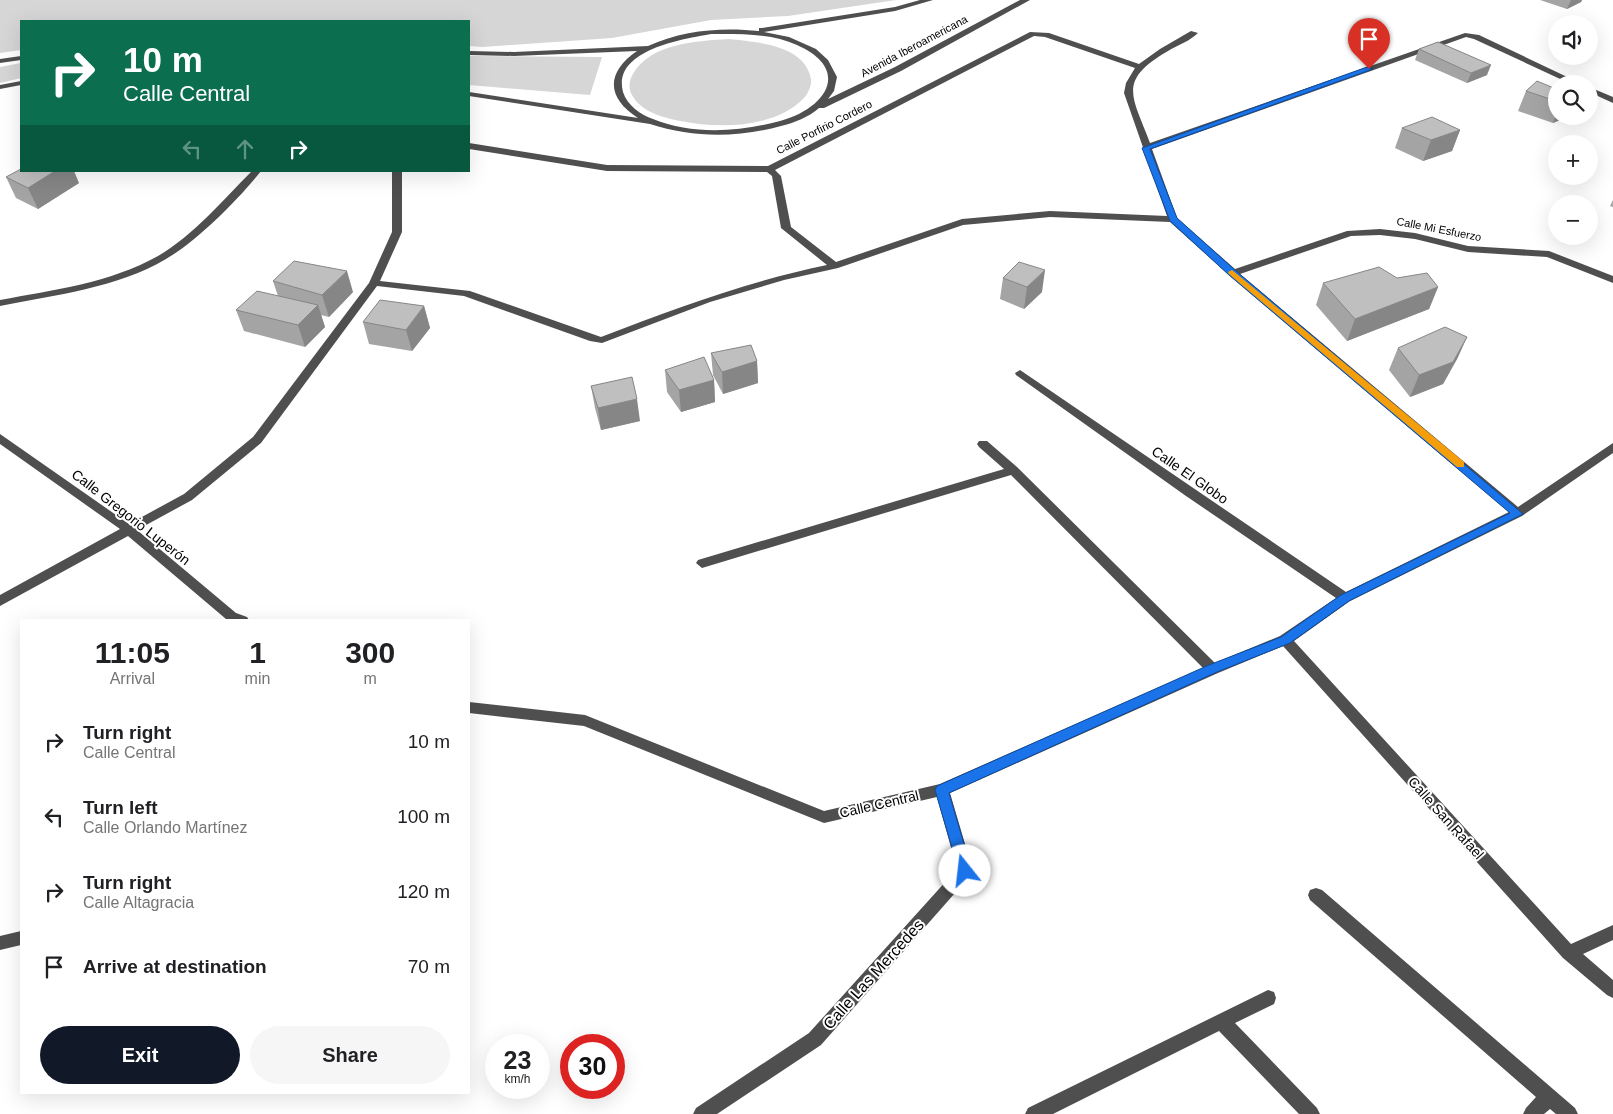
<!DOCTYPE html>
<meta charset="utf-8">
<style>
body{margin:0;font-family:Helvetica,sans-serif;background:#f6f6f6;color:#202124;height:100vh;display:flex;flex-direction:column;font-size:19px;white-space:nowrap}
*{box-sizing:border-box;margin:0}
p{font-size:16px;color:#757577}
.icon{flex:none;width:28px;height:28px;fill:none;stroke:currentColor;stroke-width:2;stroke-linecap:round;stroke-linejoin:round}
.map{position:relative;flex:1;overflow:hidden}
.panel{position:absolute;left:20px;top:619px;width:450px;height:475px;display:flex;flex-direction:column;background:#fff;border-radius:0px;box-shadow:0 5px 20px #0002}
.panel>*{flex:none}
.banner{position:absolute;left:20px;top:20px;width:450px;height:152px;border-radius:0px;box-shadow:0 5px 20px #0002;background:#0b6e4f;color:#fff;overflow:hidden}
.buttons{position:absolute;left:1548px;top:15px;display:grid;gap:10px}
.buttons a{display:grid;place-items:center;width:50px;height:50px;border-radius:50%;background:#fff;box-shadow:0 5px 20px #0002;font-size:25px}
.speed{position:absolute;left:485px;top:1034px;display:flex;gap:10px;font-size:25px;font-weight:700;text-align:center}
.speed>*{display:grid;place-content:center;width:65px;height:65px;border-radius:50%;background:#fff;box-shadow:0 5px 20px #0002;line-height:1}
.speed small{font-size:12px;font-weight:400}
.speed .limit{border:8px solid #d22;background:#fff;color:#111}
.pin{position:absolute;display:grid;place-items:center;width:42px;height:42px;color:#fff;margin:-51px -21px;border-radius:50% 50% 50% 0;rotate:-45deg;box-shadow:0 0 5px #0007}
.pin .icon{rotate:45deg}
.me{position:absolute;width:55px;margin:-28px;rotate:344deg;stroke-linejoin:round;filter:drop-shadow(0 0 4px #0008)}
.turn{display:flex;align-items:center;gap:18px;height:105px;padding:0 20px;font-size:22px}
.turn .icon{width:65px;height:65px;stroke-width:2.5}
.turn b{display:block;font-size:35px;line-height:42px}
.lanes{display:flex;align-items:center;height:48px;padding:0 20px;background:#0003;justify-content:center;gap:25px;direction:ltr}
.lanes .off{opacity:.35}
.eta{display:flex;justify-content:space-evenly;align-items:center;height:85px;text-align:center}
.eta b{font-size:30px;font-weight:800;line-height:35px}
.cta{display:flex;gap:10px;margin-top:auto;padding:10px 20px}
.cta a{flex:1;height:58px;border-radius:30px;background:#111827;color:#fff;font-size:20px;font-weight:800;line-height:58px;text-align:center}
.cta a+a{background:#f6f6f6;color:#202124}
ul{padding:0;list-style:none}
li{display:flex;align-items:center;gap:15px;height:75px;padding:0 20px}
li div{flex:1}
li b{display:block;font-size:19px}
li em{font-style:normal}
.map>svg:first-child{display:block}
</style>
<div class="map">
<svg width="1613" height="1114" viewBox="0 0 1613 1114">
<rect width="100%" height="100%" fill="#fff"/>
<g fill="#d6d6d6">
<path d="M0,0h896l-108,16 -77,4 -99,18 -129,9 -14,-1v-25h-448v29l-21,3z"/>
<path d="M729,39c27,3 76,6 82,40 1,6 -3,15 -8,20 -29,29 -84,30 -122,22 -17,-3 -40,-9 -49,-26 -4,-6 -3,-15 1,-21 17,-31 65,-33 96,-35z"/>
<path d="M469,56l133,1 -12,38 -121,-10z"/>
<path d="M21,63v15l-21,5v-16z"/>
</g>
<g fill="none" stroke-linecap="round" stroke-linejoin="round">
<g fill="#4f4f4f" fill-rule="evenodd">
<path d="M920,0h13l-38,11 -131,21 25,5 27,12 12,11 9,17 -3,14 -6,8 67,-32 125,-67h10l-129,71 -77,37h-5c-10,9 -25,15 -38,18 -44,12 -88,12 -131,-2l-181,-28v-4l169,26c-32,-20 -32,-46 -1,-67l-123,5 -45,-1v-4l45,1 134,-6c35,-16 74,-19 111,-15v-3h3l133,-21zM711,34c28,0 60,-1 86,11 56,25 28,64 -17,76 -41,11 -88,14 -127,-2 -12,-4 -26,-14 -30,-27 -11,-42 60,-53 88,-58z"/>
<path d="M1191,31l7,2c-8,8 -20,12 -30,18 -52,30 -35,46 -18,92l315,-110 14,2 103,49h-11l-97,-45 -8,-2 -314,112 25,69 58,51 112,-38 33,-2 35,4 53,13 81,5 64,25v7l-66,-26 -79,-5 -53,-13 -35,-4 -29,1 -111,38 278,233 95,-64v10l-91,63 -172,85 -56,40 277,303 42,-19v15l-30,14 30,26v18l-6,-3 -44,-37 -280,-312 -65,27 -268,120 23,78 -3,5 -149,169 -104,69h-24l3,-6 113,-75 148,-164 -20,-72 -113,26 -240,-97 -115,-13v-11l116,13 239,96 116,-27 263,-116 -192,-193 -309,93 -6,-5 2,-3 306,-91 -25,-22 -2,-3 2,-3h8l30,26 198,196 65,-27 56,-38 -150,-102 -170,-121 -1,-2 5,-3 326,222 163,-80 -280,-237 -59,-53 -120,-5 -87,8 -125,43 -54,12 -74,22 -108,41 -12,-2 -126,-45 -87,-10 -116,157 -69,57 -55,30 99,83 11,4 2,3 -23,-1 -98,-83 -128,70v-11l120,-66 -120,-85v-10l129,90 55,-30 69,-57 116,-154 23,-51v-61h10v61l-22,49 90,10 131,46c75,-29 148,-56 226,-72l-46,-37 -9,-52 -5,-4 -160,-1 -138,-22v-6l138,22 161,1 262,-134 19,1 90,31 21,-15zM1034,36l11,1 90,31 -9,15 -2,10 43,123 -117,-5 -88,8 -126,43 -45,-35 -10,-51 -6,-6z"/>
<path d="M21,56v4l-21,3v-4z"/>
<path d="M21,81v4l-21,4v-4z"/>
<path d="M1589,87l24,10v6l-24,-11z"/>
<path d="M252,171h9c-23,29 -64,70 -95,88 -49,29 -111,36 -166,47v-6c53,-10 110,-17 158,-44 36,-21 65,-56 94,-85z"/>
<path d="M1316,888l6,2 253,218 3,6h-22l-6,-5 -6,5h-21l3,-6 10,-11 -226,-197 -2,-5 2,-5z"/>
<path d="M21,931v14l-21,5v-14z"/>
<path d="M1268,990l6,2 2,6 -2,6 -39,19 82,85 3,6h-21l-80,-83 -166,83h-28l3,-6z"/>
</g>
</g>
<g fill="#a4a4a4">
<path d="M1540,0h42l-1,2 -14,7z"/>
<path d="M1419,49l68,26 -20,8 -52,-23z"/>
<path d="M1556,89v27h13l-1,1 -15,6 -35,-12 8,-20z"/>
<path d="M1402,128l58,2 -8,21 -29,10 -28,-13z"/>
<path d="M6,177l73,6 -41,26 -22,-11z"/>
<path d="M1613,200v7l-3,-1z"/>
<path d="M1003,278l39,14 -18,17 -24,-10z"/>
<path d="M1397,278l41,9 -9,22 -82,32 -31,-36 7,-22z"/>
<path d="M273,281l80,11 -24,25 -8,-2 4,12 -20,20 -61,-16 -8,-21 42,-14z"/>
<path d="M424,306l6,22 -18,23 -43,-7 -6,-22z"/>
<path d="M1467,337l-10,22 -14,25 -33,13 -21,-27 9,-22z"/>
<path d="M711,353l46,8 1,22 -35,11 -10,-19z"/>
<path d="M665,370l49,10 1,22 -34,10 -14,-20z"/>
<path d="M591,386l49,35 -39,9 -6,-22z"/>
</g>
<g fill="#868686">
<path d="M1571,0h11l-1,2 -14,7z"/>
<path d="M1491,65l-4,10 -20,8 4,-10z"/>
<path d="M1556,114v2h13l-16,7z"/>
<path d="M1460,130l-8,21 -29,10 8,-21z"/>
<path d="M55,171h19l5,12 -41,26 -10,-21z"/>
<path d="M1045,270l-3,22 -18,17 3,-22z"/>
<path d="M347,271l6,21 -24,25 -7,-22z"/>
<path d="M1438,287l-9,22 -82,32 8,-22z"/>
<path d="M318,305l7,22 -20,20 -7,-22z"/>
<path d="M424,306l6,22 -18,23 -6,-21z"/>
<path d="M1467,337l-10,22 -14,25 -33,13 9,-22z"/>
<path d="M757,361l1,22 -35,11 -1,-22z"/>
<path d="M714,380l1,22 -34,10 -2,-22z"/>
<path d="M637,399l3,22 -39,9 -3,-22z"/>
</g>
<g fill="#bfbfbf" stroke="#868686">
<path d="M1438,42l53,23 -20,8 -52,-24z"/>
<path d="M1537,81l19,8v12l-30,-10z"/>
<path d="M1432,117l28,13 -29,10 -29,-12z"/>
<path d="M21,169v2h34l-27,17 -22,-11z"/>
<path d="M294,261l53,10 -25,24 -49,-14z"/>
<path d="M1019,262l26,8 -18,17 -24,-9z"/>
<path d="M1379,267l18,11 30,-5 11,14 -83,32 -32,-36z"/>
<path d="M257,291l61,14 -20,20 -62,-15z"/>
<path d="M380,300l44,6 -18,24 -43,-8z"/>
<path d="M1445,327l22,10 -14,25 -34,13 -21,-27z"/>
<path d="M751,345l6,16 -35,11 -11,-19z"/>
<path d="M704,357l10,23 -35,10 -14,-20z"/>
<path d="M632,377l5,22 -39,9 -7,-22z"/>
</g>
<path fill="#1a73e8" stroke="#114b97" d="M1367,67l6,2 -223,80 27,69 59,53 287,243 -174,87 -59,42 -73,29 -268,121 23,78 -2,4 -5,2 -5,-2 -25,-85 2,-4 272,-121 72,-28 60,-42 169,-82 -281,-238 -59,-54 -28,-73z"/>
<path fill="#f59e0b" d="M1232,270l232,192v5h-7l-228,-193 -1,-2z"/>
<g text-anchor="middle" stroke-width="4" stroke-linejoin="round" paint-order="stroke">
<g font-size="11" fill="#000" stroke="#fff">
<text transform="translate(914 46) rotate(-28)" y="4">Avenida Iberoamericana</text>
<text transform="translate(824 127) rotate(-27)" y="4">Calle Porfirio Cordero</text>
<text transform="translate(1439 229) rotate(11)" y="4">Calle Mi Esfuerzo</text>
</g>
<g font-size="14" fill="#000" stroke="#fff">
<text transform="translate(1190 475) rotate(35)" y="5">Calle El Globo</text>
<text transform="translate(131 517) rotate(38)" y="5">Calle Gregorio Luperón</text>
<text transform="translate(879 804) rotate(-13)" y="5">Calle Central</text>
<text transform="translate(1446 818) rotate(48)" y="5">Calle San Rafael</text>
</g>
<g font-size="16" fill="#000" stroke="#fff">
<text transform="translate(873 974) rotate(-48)" y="6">Calle Las Mercedes</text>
</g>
</g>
</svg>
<div class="buttons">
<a><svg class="icon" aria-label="sound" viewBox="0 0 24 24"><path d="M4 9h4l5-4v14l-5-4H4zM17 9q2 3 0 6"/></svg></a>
<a><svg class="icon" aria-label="search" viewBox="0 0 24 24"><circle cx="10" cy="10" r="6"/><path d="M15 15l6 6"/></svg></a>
<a>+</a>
<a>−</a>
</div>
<div class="speed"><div>23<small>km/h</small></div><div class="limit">30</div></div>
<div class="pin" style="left:1369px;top:69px;background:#d93025"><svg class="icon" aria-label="arrive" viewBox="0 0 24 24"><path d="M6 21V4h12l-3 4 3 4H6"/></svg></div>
<svg class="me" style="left:965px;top:871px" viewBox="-20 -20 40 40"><circle r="19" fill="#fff"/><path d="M0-13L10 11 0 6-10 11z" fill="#1a73e8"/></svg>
<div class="banner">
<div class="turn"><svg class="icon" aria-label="right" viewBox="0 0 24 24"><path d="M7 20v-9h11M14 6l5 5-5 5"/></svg><div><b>10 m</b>Calle Central</div></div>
<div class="lanes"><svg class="icon off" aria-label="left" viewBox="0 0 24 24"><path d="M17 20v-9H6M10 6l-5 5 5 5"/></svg><svg class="icon off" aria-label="ahead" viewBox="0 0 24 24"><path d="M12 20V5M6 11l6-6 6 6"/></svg><svg class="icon" aria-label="right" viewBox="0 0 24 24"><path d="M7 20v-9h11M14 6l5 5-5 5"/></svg></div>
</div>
<section class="panel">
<div class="eta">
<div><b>11:05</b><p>Arrival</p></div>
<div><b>1</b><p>min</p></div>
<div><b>300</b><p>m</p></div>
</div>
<ul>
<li><svg class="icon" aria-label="right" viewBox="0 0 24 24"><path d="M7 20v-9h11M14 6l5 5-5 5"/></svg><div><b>Turn right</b><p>Calle Central</p></div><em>10 m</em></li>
<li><svg class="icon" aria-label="left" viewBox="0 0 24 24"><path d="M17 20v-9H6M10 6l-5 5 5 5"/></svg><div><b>Turn left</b><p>Calle Orlando Martínez</p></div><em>100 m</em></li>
<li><svg class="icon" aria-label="right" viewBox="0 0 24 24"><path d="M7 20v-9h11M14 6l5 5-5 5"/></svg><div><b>Turn right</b><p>Calle Altagracia</p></div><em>120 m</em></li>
<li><svg class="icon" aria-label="arrive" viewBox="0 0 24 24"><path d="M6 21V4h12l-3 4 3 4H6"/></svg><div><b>Arrive at destination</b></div><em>70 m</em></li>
</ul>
<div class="cta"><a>Exit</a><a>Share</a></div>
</section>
</div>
